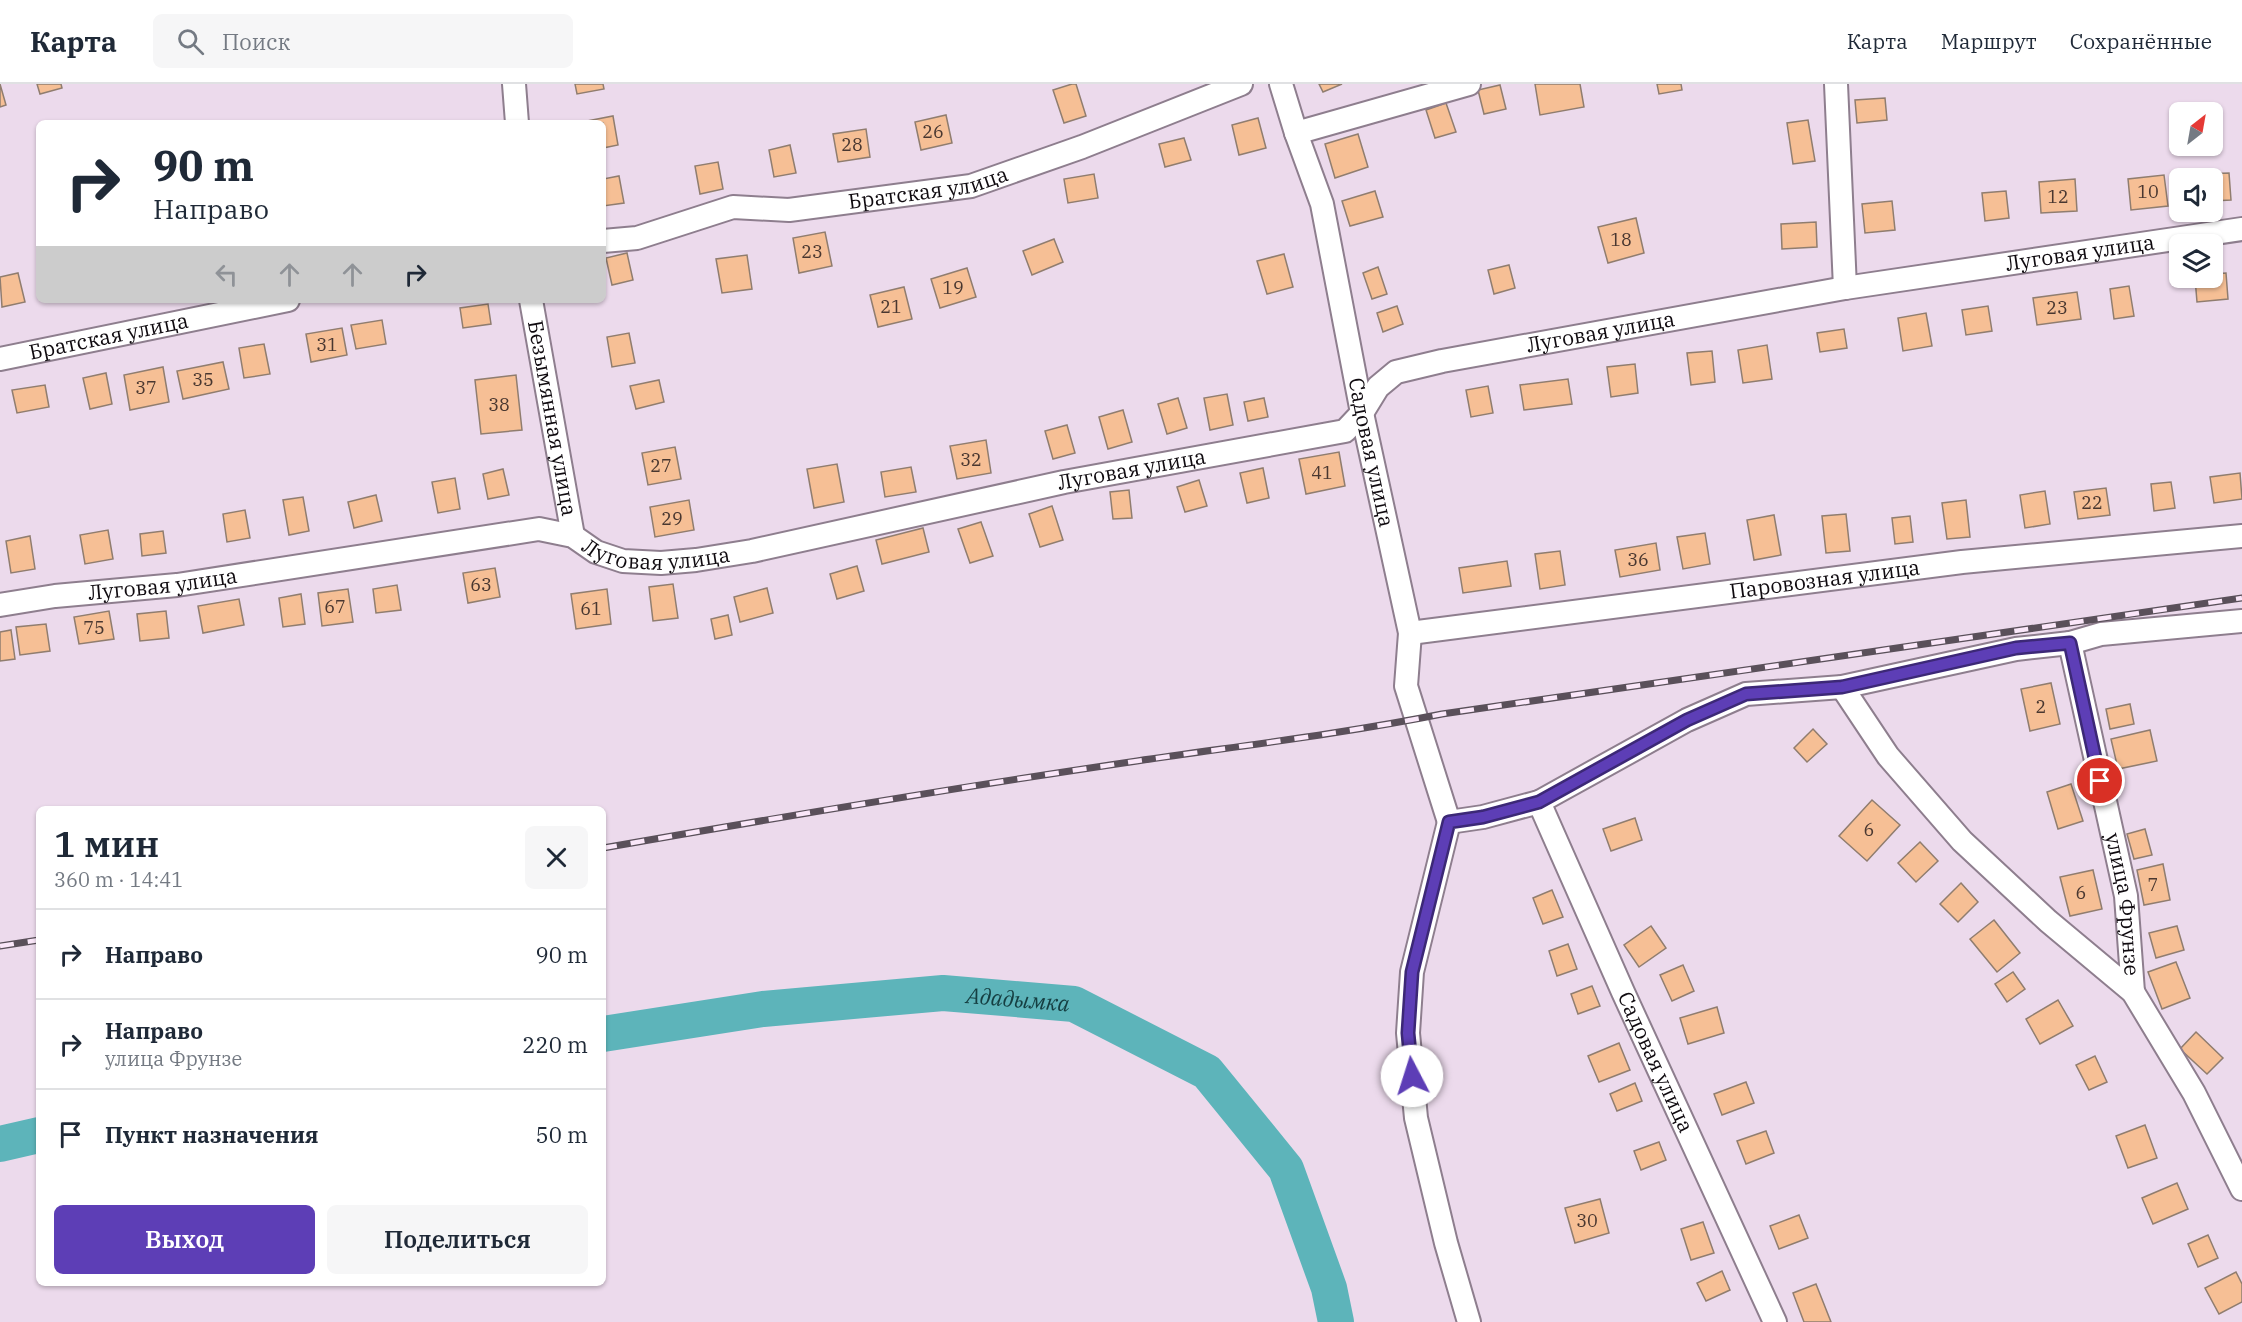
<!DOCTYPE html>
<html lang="ru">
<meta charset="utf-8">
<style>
body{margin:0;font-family:"IBM Plex Serif",serif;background:#f6f6f7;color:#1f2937;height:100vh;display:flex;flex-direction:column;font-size:22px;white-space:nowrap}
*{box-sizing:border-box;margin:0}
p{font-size:20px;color:#747a83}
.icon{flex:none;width:33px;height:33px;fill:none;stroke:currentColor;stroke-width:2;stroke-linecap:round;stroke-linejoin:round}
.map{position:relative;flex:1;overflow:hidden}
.sheet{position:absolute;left:36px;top:722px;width:570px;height:480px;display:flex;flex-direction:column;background:#fff;border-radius:9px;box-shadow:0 2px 4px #0004}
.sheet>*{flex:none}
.guide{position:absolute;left:36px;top:36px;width:570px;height:183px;border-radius:9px;box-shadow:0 2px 4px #0004;background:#fff;color:#1f2937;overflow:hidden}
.needle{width:39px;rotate:31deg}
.tools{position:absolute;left:2169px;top:18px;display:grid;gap:12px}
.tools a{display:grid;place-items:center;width:54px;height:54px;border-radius:9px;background:#fff;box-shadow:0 2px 4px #0004;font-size:30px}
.pin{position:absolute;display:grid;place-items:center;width:51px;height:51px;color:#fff;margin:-26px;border:3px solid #fff;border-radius:50%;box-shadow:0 2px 6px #0007}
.me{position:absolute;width:66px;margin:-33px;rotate:355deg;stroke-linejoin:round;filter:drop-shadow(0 0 4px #0008)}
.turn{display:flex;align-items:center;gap:21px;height:126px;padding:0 18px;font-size:27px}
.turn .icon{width:78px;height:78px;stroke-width:2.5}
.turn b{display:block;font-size:42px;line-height:51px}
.lanes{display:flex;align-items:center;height:57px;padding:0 18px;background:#0003;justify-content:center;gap:30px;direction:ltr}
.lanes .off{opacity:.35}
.round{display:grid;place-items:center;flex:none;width:63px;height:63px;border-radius:9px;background:#f6f6f7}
.head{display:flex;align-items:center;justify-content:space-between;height:102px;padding:0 18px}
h1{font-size:36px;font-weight:600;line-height:45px}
.cta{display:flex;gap:12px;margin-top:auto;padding:12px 18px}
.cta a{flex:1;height:69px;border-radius:9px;background:#5d3eb6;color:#fff;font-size:24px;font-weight:600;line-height:69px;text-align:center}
.cta a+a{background:#f6f6f7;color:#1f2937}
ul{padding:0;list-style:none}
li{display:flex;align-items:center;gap:18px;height:90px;padding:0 18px;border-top:2px solid #e0e1e3}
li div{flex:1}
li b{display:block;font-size:22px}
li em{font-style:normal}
header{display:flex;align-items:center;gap:36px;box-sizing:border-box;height:84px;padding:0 30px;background:#fff;border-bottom:2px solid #e0e1e3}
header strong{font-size:28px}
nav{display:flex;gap:33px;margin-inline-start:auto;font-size:21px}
.search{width:420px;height:54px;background:#f6f6f7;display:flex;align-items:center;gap:15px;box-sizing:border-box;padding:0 21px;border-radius:9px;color:#747a83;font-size:22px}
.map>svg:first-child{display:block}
</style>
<header>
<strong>Карта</strong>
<div class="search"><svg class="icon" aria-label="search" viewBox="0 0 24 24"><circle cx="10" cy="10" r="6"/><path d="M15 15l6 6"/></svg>Поиск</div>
<nav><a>Карта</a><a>Маршрут</a><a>Сохранённые</a></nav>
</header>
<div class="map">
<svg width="2242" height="1238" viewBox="0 0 2242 1238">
<rect width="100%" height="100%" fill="#ecdaec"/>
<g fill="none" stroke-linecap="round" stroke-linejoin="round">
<g stroke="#5db4ba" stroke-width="36">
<path id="s1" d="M603,950l160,-25 180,-16 131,11 133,68 79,97 43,119 7,34"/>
<path d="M0,1060l39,-9"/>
</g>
</g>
<g fill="#f6bf95" stroke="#907d6f" stroke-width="1.5">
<path d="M0,0l6,21 -6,2z"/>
<path d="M37,0h24l1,4 -22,6z"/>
<path d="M575,0h28l1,5 -27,5z"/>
<path d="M1072,0h4l10,32 -22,7 -11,-33z"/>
<path d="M1319,0h23l-19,8z"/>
<path d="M1535,0h45l4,23 -44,8z"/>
<path d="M1657,0h24l1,6 -23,4z"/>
<path d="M1500,1l6,24 -22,5 -6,-24z"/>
<path d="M1885,14l2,22 -30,3 -2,-23z"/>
<path d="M1446,19l10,29 -21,6 -9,-28z"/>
<path d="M946,31l6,28 -31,7 -6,-28z"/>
<path d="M613,32l5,29 -15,3v-25l-21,-1z"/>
<path d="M1258,34l8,30 -27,7 -7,-30z"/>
<path d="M1808,36l7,41 -22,3 -6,-41z"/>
<path d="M866,45l4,28 -32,5 -5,-28z"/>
<path d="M1358,50l10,33 -33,11 -10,-34z"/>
<path d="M1184,54l7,22 -26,7 -6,-23z"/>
<path d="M790,61l6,28 -22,4 -5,-27z"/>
<path d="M718,78l5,27 -23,5 -5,-28z"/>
<path d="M2229,89l2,27 -19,1v-23h-10v-4z"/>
<path d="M1094,90l4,24 -30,5 -4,-24z"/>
<path d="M2164,91l4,31 -37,4 -3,-31z"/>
<path d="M619,92l5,27 -21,3v-27z"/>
<path d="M2075,95l2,32 -36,2 -2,-31z"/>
<path d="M1375,107l8,26 -33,9 -8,-25z"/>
<path d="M2006,107l3,27 -24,3 -3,-28z"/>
<path d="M1892,117l3,29 -30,3 -3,-29z"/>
<path d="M1636,134l8,35 -36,10 -10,-36z"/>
<path d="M1816,138l1,25 -35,2 -1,-25z"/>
<path d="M825,148l7,34 -33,7 -6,-35z"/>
<path d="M1054,155l9,23 -31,13 -9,-24z"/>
<path d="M627,169l6,27 -21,5 -6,-27z"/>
<path d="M1284,170l9,33 -26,7 -10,-33z"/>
<path d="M747,171l5,34 -30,4 -6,-34z"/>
<path d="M1509,181l6,23 -21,6 -6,-24z"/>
<path d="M1378,183l9,27 -15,5 -9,-26z"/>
<path d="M967,184l9,29 -36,11 -9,-29z"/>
<path d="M18,189l7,29 -23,5 -2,-30z"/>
<path d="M2226,189l2,26 -31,3 -2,-24h17v-4z"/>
<path d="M2129,202l5,30 -20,3 -4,-30z"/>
<path d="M904,203l8,32 -34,8 -8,-32z"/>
<path d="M2077,208l4,27 -44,6 -4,-27z"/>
<path d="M488,220l3,20 -28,4 -3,-20z"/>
<path d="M1397,222l6,18 -20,8 -6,-19z"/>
<path d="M1988,222l4,25 -26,4 -4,-25z"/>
<path d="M1926,229l6,33 -29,5 -5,-33z"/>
<path d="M382,236l4,24 -30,5 -5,-24z"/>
<path d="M342,244l5,27 -36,7 -5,-28z"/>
<path d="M1844,245l3,19 -27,4 -3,-19z"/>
<path d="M629,249l6,30 -23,4 -5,-30z"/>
<path d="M264,260l6,30 -26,4 -5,-30z"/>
<path d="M1767,261l5,34 -29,4 -5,-33z"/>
<path d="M1712,267l3,31 -24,3 -4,-32z"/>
<path d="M223,278l6,27 -46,10 -6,-28z"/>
<path d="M1635,280l3,29 -27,4 -4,-30z"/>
<path d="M163,283l6,35 -39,8 -6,-35z"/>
<path d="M106,289l6,31 -22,5 -7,-31z"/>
<path d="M516,291l6,55 -41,4 -6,-54z"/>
<path d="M1568,295l4,25 -48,6 -4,-25z"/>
<path d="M659,296l5,22 -28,7 -6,-23z"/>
<path d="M45,301l4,22 -32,6 -5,-23z"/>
<path d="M1488,302l5,27 -22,4 -5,-27z"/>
<path d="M1227,310l6,31 -23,5 -6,-32z"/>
<path d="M1178,314l9,30 -20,6 -9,-30z"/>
<path d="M1264,314l4,19 -20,4 -4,-19z"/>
<path d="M1123,326l9,32 -24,7 -9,-32z"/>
<path d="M1067,341l8,28 -22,6 -8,-28z"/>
<path d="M986,356l5,33 -34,6 -7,-33z"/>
<path d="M675,363l6,32 -33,6 -6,-32z"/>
<path d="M1339,368l6,34 -39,8 -7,-35z"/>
<path d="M837,380l7,38 -30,6 -7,-39z"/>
<path d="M911,383l5,25 -31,5 -4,-25z"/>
<path d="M1263,384l6,30 -22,5 -7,-30z"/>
<path d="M503,385l6,26 -21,4 -5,-25z"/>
<path d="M2240,389l2,26 -28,4 -4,-26z"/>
<path d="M455,394l5,31 -22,4 -6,-31z"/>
<path d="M1199,396l8,26 -22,6 -8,-25z"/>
<path d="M2171,398l4,26 -21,3 -3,-27z"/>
<path d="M2106,404l4,27 -32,4 -4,-27z"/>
<path d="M1129,406l3,28 -19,1 -3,-27z"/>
<path d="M2045,407l5,33 -25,4 -5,-33z"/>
<path d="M376,411l6,26 -28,7 -6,-26z"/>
<path d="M303,413l6,34 -20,4 -6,-35z"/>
<path d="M689,416l5,30 -39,7 -5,-30z"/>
<path d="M1966,416l4,37 -23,2 -5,-36z"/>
<path d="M1052,422l11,34 -23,7 -11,-33z"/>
<path d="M245,426l5,28 -23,4 -4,-28z"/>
<path d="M1846,430l4,37 -24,2 -4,-37z"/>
<path d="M1774,431l7,40 -27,5 -7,-40z"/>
<path d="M1910,432l3,26 -18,2 -3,-26z"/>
<path d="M981,438l12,34 -23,7 -12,-34z"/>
<path d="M923,444l6,24 -47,12 -6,-24z"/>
<path d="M108,446l5,29 -28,5 -5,-29z"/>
<path d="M163,447l3,22 -24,3 -2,-22z"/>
<path d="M1705,449l5,31 -27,5 -6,-32z"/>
<path d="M30,452l5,33 -24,4 -5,-32z"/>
<path d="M1656,459l4,27 -40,7 -5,-27z"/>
<path d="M1560,467l5,34 -25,4 -5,-35z"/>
<path d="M1507,477l4,25 -48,7 -4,-25z"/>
<path d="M857,482l7,25 -27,8 -7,-25z"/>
<path d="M495,484l5,29 -32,6 -5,-30z"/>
<path d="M673,500l5,34 -25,3 -4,-34z"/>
<path d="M397,501l4,25 -25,3 -3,-24z"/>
<path d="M767,504l6,25 -33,9 -6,-25z"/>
<path d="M348,505l5,33 -31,4 -4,-33z"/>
<path d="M607,505l4,35 -35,5 -5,-35z"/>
<path d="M301,510l4,30 -22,3 -4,-29z"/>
<path d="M239,515l5,26 -41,8 -5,-27z"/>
<path d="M109,527l5,28 -35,5 -5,-27z"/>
<path d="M166,527l3,27 -29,3 -3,-27z"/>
<path d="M728,531l4,20 -17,4 -4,-20z"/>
<path d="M46,540l4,27 -30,4 -4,-28z"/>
<path d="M11,546l4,29 -15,2v-29z"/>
<path d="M2051,599l9,41 -30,7 -9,-42z"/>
<path d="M2130,620l4,20 -24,5 -4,-20z"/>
<path d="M1813,645l14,15 -20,18 -13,-14z"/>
<path d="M2150,646l7,31 -39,8 -7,-30z"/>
<path d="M2071,700l12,37 -25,8 -11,-37z"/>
<path d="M1872,716l28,25 -33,36 -28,-25z"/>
<path d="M1635,734l7,22 -31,11 -8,-22z"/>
<path d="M2145,745l7,26 -18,4 -7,-25z"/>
<path d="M1920,758l18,19 -22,21 -18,-19z"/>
<path d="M2163,780l7,36 -26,5 -7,-35z"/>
<path d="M2093,786l9,39 -32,7 -10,-39z"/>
<path d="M1961,799l17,19 -20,20 -18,-18z"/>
<path d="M1552,806l11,27 -20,7 -10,-26z"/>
<path d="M1994,836l26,33 -23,19 -27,-33z"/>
<path d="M1651,842l15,22 -27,19 -15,-22z"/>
<path d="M2177,842l7,24 -28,8 -7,-25z"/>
<path d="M1568,860l9,25 -20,7 -8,-25z"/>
<path d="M2176,878l14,36 -28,11 -14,-37z"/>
<path d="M1683,881l11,26 -22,10 -12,-26z"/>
<path d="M2013,888l12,17 -18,13 -12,-18z"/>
<path d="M1592,902l8,20 -22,8 -7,-20z"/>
<path d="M2058,916l15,26 -33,18 -14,-25z"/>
<path d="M1717,923l7,26 -36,11 -8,-26z"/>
<path d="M2196,948l27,26 -16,16 -27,-25z"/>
<path d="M1619,959l11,27 -31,12 -11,-26z"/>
<path d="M2095,972l12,26 -18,8 -13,-25z"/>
<path d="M1746,998l8,21 -32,12 -8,-21z"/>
<path d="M1635,999l7,18 -25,10 -7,-17z"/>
<path d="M2145,1041l12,33 -29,10 -12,-32z"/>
<path d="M1766,1047l8,22 -28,11 -9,-23z"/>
<path d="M1659,1058l7,18 -25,10 -7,-19z"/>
<path d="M2177,1099l11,26 -35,15 -11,-26z"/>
<path d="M1600,1115l9,34 -34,10 -10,-35z"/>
<path d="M1799,1131l9,23 -29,11 -9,-23z"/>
<path d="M1703,1138l11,31 -23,7 -10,-31z"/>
<path d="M2208,1151l10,23 -20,9 -10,-23z"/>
<path d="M1722,1187l8,19 -24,11 -9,-18z"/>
<path d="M2236,1188l6,12v18l-23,12 -14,-26z"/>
<path d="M1816,1200l15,38h-27l-11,-29z"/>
</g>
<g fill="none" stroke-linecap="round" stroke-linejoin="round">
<g stroke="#8e7e8e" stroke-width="26">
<g id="street">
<path d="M514,0l3,39"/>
<path id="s2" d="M1281,0l15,49 26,71 40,209 48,220 -4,53 43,136"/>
<path d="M1836,0l9,204"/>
<path d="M1296,49l173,-49"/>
<path id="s3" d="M603,157l34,-3 96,-31 56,3 182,-24 111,-39 159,-63"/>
<path id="s4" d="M531,216l42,236"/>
<path id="s5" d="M0,275l288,-59"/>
<path id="s6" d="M0,521l55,-9 122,-11 362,-56 34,7 23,16 27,9 38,2 35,-3 56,-9 312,-69 281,-51 17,-18 16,-26 18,-15 46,-11 403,-73 397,-59"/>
<path id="s7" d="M1410,549l552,-71 280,-26"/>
<path id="s8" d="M2070,559l56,253 7,96"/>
<path d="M1842,603l46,69 74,85 86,80 85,71 61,101 48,96"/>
<path id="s9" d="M1539,718l84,190 152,330"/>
<path d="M1449,738l34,-5 56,-15 148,-82 59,-26 96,-7 174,-38 54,-6 31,-9 141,-13"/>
<path d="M1449,738l-37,150 -4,61 8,85 30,125 23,79"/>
</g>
</g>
<use href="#street" stroke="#fff" stroke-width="22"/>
<g stroke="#5a505a" stroke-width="7">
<g id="rail">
<path d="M603,764c178,-31 356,-61 534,-87 102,-15 204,-27 305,-47l800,-116"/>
<path d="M0,862l39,-6"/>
</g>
</g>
<use href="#rail" stroke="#fae7f9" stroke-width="4.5" stroke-dasharray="14" stroke-linecap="butt"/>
</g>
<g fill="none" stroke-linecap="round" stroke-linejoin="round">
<g stroke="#3c2876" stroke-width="15">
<path id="route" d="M1412,992l-4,-43 4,-61 37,-150 34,-5 56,-15 148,-82 59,-26 96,-7 174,-39 54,-5 30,138"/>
</g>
<use href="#route" stroke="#5d3eb6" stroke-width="10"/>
</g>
<g text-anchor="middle" stroke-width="5" stroke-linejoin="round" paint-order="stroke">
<g font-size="18" fill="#493730">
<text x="933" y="54">26</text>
<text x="852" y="67">28</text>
<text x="2148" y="114">10</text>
<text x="2058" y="119">12</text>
<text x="1621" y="162">18</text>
<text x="812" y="174">23</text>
<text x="953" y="210">19</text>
<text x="891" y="229">21</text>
<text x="2057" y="230">23</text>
<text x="327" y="267">31</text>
<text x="203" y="302">35</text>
<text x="146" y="310">37</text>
<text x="499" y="327">38</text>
<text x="971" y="382">32</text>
<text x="661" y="388">27</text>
<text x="1322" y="395">41</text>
<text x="2092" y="425">22</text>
<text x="672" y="441">29</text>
<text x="1638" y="482">36</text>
<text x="481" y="507">63</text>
<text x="335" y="529">67</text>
<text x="591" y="531">61</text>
<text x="94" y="550">75</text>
<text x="2041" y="629">2</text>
<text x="1869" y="752">6</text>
<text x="2153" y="807">7</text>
<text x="2081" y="815">6</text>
<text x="1587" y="1143">30</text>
</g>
<g font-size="21" fill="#0f0a0f" stroke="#fae7f9">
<text dy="7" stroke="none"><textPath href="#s3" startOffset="332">Братская улица</textPath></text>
<text dy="7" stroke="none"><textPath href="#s6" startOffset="2144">Луговая улица</textPath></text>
<text dy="7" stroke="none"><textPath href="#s6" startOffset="1658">Луговая улица</textPath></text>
<text dy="7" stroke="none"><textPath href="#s5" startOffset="111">Братская улица</textPath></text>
<text dy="7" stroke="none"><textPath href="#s4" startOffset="120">Безымянная улица</textPath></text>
<text dy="7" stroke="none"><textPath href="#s2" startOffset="380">Садовая улица</textPath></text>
<text dy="7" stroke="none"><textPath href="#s6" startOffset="1154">Луговая улица</textPath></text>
<text dy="7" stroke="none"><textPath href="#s6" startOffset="668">Луговая улица</textPath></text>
<text dy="7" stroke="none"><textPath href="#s7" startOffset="418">Паровозная улица</textPath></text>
<text dy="7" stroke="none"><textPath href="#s6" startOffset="164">Луговая улица</textPath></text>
<text dy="7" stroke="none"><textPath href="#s8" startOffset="267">улица Фрунзе</textPath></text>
<text dy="7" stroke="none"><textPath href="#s9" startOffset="285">Садовая улица</textPath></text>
</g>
<g font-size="22" font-style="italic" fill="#153e41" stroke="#fae7f9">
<text dy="8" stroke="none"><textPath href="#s1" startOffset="418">Ададымка</textPath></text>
</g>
</g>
</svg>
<div class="tools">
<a><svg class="needle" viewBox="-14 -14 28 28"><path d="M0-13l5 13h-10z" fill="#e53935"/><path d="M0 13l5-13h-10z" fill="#747a83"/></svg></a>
<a><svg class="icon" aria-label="sound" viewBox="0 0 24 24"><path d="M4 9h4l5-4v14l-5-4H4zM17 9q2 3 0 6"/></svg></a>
<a><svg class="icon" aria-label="layers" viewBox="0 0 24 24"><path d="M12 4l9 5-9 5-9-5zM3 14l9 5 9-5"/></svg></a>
</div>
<div class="pin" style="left:2100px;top:697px;background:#d93025"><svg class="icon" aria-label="arrive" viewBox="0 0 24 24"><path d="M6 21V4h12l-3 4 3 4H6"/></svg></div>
<svg class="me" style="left:1412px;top:992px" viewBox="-20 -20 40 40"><circle r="19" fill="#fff"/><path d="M0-13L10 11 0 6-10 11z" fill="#5d3eb6"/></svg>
<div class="guide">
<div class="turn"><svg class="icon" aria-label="right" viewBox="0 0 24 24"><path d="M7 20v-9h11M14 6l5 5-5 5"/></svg><div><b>90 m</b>Направо</div></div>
<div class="lanes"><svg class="icon off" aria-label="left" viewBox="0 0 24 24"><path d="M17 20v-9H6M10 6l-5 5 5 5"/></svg><svg class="icon off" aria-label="ahead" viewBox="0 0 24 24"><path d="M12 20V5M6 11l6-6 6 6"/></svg><svg class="icon off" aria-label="ahead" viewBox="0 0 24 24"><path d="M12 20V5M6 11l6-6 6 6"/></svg><svg class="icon" aria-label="right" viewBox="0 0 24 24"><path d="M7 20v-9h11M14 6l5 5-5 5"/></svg></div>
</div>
<section class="sheet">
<div class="head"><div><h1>1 мин</h1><p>360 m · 14:41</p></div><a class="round"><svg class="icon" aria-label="close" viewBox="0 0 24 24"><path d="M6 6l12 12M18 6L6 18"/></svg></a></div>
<ul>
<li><svg class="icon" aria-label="right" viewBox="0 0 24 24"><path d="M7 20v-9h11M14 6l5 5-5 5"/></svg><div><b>Направо</b></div><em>90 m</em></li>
<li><svg class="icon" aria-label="right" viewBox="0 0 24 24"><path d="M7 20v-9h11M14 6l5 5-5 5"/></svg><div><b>Направо</b><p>улица Фрунзе</p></div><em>220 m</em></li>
<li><svg class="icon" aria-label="arrive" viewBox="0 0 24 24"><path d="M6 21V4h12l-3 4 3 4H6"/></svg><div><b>Пункт назначения</b></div><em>50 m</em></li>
</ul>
<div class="cta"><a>Выход</a><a>Поделиться</a></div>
</section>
</div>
